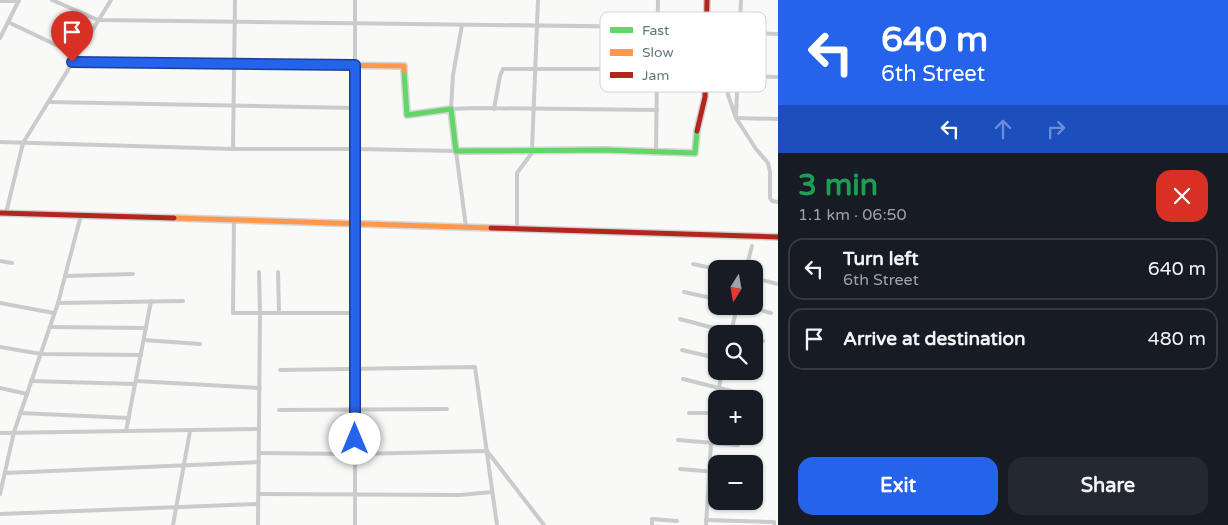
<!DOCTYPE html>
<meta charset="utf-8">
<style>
body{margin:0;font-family:"Varela Round",sans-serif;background:#242831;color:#f1f3f6;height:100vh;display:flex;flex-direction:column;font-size:19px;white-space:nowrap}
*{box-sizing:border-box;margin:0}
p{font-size:16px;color:#9ea1a6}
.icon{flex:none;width:28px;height:28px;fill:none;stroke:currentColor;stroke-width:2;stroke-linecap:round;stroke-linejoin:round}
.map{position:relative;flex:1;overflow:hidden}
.details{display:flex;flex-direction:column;background:#171b24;width:450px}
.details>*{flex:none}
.banner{background:#2563eb;color:#fff;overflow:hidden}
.needle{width:32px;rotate:191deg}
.tools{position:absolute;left:708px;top:260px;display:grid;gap:10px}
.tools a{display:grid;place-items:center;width:55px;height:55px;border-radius:10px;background:#171b24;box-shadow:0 1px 4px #0004;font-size:25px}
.pin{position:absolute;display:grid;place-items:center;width:42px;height:42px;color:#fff;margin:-51px -21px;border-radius:50% 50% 50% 0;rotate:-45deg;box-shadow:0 0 5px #0007}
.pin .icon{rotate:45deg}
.me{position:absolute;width:55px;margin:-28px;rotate:0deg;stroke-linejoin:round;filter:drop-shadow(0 0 4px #0008)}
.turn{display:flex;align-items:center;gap:18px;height:105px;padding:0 20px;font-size:22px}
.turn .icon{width:65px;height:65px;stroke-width:2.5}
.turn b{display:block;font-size:35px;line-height:42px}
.lanes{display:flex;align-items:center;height:48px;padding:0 20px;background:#0003;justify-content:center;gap:25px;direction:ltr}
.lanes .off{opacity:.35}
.round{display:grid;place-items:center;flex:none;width:52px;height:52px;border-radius:15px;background:#242831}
.head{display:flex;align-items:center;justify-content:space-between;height:85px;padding:0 20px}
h1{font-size:30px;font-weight:700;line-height:38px;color:#1e9e55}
.primary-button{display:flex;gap:10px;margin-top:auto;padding:10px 20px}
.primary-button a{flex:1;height:58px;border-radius:15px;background:#2563eb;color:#fff;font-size:20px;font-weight:700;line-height:58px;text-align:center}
.primary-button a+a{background:#242831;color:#f1f3f6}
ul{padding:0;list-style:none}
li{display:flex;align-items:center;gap:15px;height:62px;margin:0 10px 8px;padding:0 10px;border:2px solid #363941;border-radius:15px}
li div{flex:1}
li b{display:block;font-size:19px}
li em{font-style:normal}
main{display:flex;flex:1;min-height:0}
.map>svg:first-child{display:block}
</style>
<main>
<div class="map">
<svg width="778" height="525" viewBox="0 0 778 525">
<rect width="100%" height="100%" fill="#f9f9f8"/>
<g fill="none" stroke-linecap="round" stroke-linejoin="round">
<g stroke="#d4d6d6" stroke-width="8">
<path id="fast" d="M404,71l3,44 44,-6 5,42 149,-1 90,3 2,-22"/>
</g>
<g stroke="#d4d6d6" stroke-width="8">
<g id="slow">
<path d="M73,62l331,4v5"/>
<path d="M174,218l317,10"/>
</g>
</g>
<g stroke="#d4d6d6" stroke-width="8">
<g id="jam">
<path d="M697,131l8,-34 2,-97"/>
<path d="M0,213l174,5"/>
<path d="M491,228l287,9"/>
</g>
</g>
<g stroke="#c9cbcc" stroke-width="4">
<path d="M52,0l46,20 560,7"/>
<path d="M0,1h19"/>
<path d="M8,22l69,33"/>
<path d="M462,25l-9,50 -2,34 25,-1 181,2"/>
<path d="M739,33l39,1"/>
<path d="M0,38l19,-38"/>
<path d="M669,59l11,9 46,7 2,20 8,23 20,31 12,14 2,9v26l2,3 6,1"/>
<path d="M738,76l40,1"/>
<path d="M49,102l307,6"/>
<path d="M494,109l6,-33 3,-7h154"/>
<path d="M736,116l5,-116"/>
<path d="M736,118l42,1"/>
<path d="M0,142l233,7h123l100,2 10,76"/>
<path d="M233,149l2,-149"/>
<path d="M532,150l6,-150"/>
<path d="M656,151l2,-151"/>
<path d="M6,213l17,-70 88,-143"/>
<path d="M234,220l-1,93h123"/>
<path d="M517,228v-55l17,-23"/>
<path d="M0,261l12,2"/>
<path d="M693,264l23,5"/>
<path d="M746,269l6,-23"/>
<path d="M278,272l1,41"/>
<path d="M65,276l68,-2"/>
<path d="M754,278l24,6"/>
<path d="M684,292l32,7"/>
<path d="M0,303l54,10"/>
<path d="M58,303l125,-2"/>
<path d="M746,306l25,7"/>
<path d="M680,319l56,15"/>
<path d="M50,327l96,1"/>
<path d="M731,333l6,-27"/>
<path d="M754,338l9,3"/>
<path d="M144,340l56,4"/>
<path d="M0,347l41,7 100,1"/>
<path d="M682,350l34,8"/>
<path d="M754,368h2"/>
<path d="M280,370l195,-3 22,158"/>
<path d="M683,379l64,16"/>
<path d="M31,381l104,3"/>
<path d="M136,381l124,7"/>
<path d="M0,388l27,6"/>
<path d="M717,399l5,-28"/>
<path d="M279,410l168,-1"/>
<path d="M20,413l109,5"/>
<path d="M689,413h27"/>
<path d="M126,431l25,-130"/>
<path d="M0,433l259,-4"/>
<path d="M678,440l60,5"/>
<path d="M259,453l96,1 132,-3 57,74"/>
<path d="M680,469l36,3"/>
<path d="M5,473l254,-11"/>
<path d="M0,494l14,-62 44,-129 23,-88"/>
<path d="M259,494l201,1 32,-3"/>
<path d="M0,514l258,-10"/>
<path d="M706,520l68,2v3"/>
<path d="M173,525l17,-94"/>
<path d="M258,525l2,-212 -1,-41"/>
<path d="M355,525v-525"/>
<path d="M652,525v-6l25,2"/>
<path d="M706,525l5,-82 5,-42"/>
</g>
<use href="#fast" stroke="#63d668" stroke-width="5"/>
<use href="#slow" stroke="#ff974d" stroke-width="5"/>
<use href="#jam" stroke="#b3261e" stroke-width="5"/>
</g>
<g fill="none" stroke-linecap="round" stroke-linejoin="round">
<g stroke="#184099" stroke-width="12">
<path id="route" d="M72,62l283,3v374"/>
</g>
<use href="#route" stroke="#2563eb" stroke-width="9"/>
</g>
<rect x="600" y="12" width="166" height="80" rx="8" fill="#fff" stroke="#cfd6d8" stroke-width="1"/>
<rect x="610" y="27" width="23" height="6" fill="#63d668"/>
<rect x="610" y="49" width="23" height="7" fill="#ff974d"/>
<rect x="610" y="72" width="23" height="6" fill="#b3261e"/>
<g font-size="14" fill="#5f787d">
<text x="642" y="35">Fast</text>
<text x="642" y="57">Slow</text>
<text x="642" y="80">Jam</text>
</g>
</svg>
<div class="tools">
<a><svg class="needle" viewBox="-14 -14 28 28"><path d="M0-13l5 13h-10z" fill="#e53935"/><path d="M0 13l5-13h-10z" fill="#9ea1a6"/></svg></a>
<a><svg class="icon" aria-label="search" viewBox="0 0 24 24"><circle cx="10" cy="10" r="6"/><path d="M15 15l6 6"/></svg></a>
<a>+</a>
<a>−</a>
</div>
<div class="pin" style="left:72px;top:62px;background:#d93025"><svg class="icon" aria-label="arrive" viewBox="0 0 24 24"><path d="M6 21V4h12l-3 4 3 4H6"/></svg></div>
<svg class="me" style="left:355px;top:439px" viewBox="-20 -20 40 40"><circle r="19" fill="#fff"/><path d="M0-13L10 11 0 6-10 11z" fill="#2563eb"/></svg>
</div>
<section class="details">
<div class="banner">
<div class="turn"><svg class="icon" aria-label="left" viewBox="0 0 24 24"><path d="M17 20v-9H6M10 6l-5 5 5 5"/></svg><div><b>640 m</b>6th Street</div></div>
<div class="lanes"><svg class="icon" aria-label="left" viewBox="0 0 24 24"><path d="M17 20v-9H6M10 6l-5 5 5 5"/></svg><svg class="icon off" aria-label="ahead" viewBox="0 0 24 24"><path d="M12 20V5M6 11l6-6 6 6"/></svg><svg class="icon off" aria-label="right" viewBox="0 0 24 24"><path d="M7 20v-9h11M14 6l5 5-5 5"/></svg></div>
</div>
<div class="head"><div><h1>3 min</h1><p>1.1 km · 06:50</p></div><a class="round" style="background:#d93025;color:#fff"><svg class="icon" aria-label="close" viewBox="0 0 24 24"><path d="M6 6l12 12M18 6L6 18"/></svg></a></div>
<ul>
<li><svg class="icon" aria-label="left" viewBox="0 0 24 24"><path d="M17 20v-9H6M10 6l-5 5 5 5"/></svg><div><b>Turn left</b><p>6th Street</p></div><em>640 m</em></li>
<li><svg class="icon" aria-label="arrive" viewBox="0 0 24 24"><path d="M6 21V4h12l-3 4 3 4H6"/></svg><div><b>Arrive at destination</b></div><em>480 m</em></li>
</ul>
<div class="primary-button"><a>Exit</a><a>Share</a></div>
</section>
</main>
